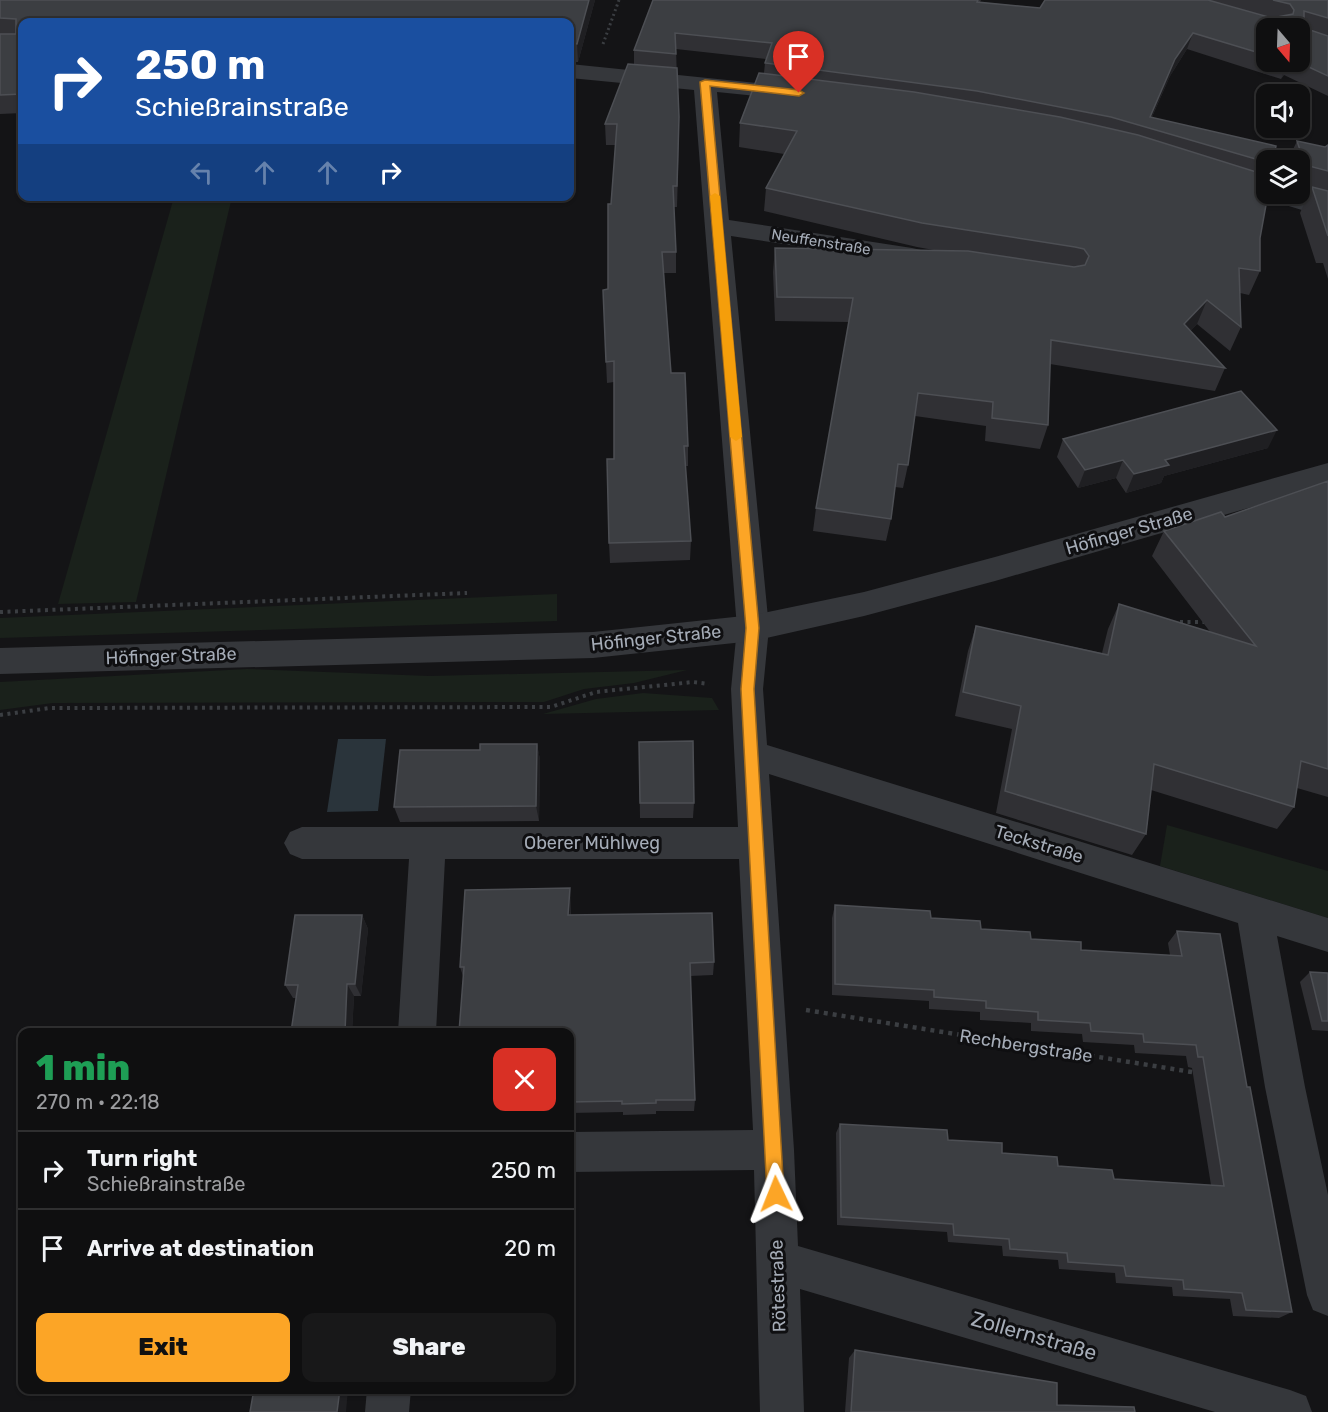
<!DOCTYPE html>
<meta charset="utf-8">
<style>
body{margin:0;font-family:Rubik,sans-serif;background:#181819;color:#f1f3f6;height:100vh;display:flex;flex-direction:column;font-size:22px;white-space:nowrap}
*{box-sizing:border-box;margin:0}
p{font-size:20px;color:#9b9c9f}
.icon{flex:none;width:33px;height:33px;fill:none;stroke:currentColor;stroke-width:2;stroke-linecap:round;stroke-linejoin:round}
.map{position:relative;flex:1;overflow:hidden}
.drawer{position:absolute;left:18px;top:1028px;width:556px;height:366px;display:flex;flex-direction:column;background:#0f0f10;border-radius:12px;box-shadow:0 2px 4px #0004,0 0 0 2px #2f2f30}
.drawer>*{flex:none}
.guide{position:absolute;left:18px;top:18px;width:556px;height:183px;border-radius:12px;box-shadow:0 2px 4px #0004,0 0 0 2px #2f2f30;background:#1a4fa0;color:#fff;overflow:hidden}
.needle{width:39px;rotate:161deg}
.tools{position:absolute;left:1256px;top:18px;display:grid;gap:12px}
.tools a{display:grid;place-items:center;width:54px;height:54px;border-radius:12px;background:#0f0f10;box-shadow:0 2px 4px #0004,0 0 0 2px #2f2f30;font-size:30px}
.pin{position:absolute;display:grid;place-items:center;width:51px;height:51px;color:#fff;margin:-62px -26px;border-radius:50% 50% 50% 0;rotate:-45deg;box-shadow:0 0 6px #0007}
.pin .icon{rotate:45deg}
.me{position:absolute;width:66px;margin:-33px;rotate:358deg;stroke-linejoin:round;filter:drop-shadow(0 0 4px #0008)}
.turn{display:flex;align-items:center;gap:21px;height:126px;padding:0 18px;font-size:27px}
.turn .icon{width:78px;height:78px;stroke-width:2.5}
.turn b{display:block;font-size:42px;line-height:51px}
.lanes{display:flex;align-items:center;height:57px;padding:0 18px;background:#0003;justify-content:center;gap:30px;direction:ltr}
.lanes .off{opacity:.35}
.round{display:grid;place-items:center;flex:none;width:63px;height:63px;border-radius:12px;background:#181819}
.headline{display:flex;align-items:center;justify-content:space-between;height:102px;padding:0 18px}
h1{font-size:36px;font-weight:800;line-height:45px;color:#1e9e55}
.primary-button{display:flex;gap:12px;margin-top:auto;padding:12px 18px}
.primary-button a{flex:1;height:69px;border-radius:12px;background:#fca526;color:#111;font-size:24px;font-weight:800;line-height:69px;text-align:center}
.primary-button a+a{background:#181819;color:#f1f3f6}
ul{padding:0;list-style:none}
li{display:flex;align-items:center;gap:18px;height:78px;padding:0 18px;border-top:2px solid #2f2f30}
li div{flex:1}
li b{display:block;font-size:22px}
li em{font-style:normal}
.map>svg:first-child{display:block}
</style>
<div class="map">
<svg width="1328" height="1412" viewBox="0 0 1328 1412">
<rect width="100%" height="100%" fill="#141416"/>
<g fill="#1a211b">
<path d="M174,197h58l-96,405 -78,2z"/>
<path d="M557,594v27l-557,17v-20z"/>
<path d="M247,669l182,7 258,-6 -53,13 -50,6 -40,13 -491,1 -53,7v-28z"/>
<path d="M643,693l69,5 7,12 -176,4 53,-15z"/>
<path d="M1167,825l161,46v47l-168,-52z"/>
</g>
<path fill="#2a343b" d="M338,739h48l-8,72 -51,1z"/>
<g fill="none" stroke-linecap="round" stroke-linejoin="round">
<path stroke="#3b3e42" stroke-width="3" stroke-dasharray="2 3" stroke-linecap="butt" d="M603,44l16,-44"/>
<g stroke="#3b3e42" stroke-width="4" stroke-dasharray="3 4.5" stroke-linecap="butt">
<path d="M0,612l467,-19"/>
<path d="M1180,622h26"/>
<path d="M0,715l50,-7 501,-1 45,-15 97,-10 16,2"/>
</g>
<path stroke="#3b3e42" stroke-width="4.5" stroke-dasharray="4 5" stroke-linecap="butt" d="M806,1010l392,63"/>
<g fill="#35373b" fill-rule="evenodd">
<path d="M570,64l236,24 3,5 -3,5 -8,2 -81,-8 12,128 183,28 9,2 4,6 -4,6 -9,2 -181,-28 38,392 -6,61 4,56 561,173v34l-51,-16 28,151 23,108v121l-15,-6 -6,-15 -42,-208 -27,-164 -469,-149 25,376 4,96 492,144 16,6 6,16h-97l-415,-123 4,123h-44l-6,-242 -184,2v-40l183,-2 -14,-271h-294l-9,173h-38l11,-173h-107l-12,-5 -6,-11 6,-11 12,-5h436l-7,-138 6,-61 -43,-538 -124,-12z"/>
<path d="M1266,189v5l33,-1 29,9v16l-62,-19 -3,-5z"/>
<path d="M367,1389h44l-2,23h-44z"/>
</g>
<path fill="#35373b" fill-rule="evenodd" d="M1328,463v22l-333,96 -131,35 -111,25 -160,17 -593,16v-26l593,-16 160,-17 111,-23 131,-35z"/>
</g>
<g fill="#303034" fill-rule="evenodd">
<path d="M0,0h595l-17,62h-6l2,19 -4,13v-72h-548v91l-22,1z"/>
<path d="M653,0h328l-1,2 60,6 5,-8h283v96l-44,-21 -3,4 -94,-30 -17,27 -18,41 114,43v34l-6,44v33l-11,24 -9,-2 1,34 -11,24 -33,-27 -7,7 35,37 -10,23 -165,-27 -2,61 -8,24 -55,-8 1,-15 -71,-10 -7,49 -5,23 -8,-1 -4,32 -5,22 -73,-10 3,-23 33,-186 -74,-1 -2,-49 2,-24 164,3 -22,-4 -153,-36 2,-23 18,-34 -45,-7 1,-24 24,-50 1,-10 1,-4 -90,-10 3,89 -2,69h-3l2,45v21h-12l7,100 17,73v20h-3l6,75 -1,19 -80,3 -1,-20 5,-84v-77l-7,1 -1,-21 5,-158 5,-59h-10l-1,-21 29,-60v-14zM1266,28l33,34h-33z"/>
<path d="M1297,141l28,6 3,-2v134l-5,-16h-7l-16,-50 8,-18 -9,-3v-32h-11z"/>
<path d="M1063,439l205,9 -104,28 -3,7 -35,10 -10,-15 -38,10 -21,-31z"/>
<path d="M1328,481v316l-31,-9 -3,19 -17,22 -126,-39 -5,44 -14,21 -136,-42 16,-84 -57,-13 13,-65 8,-25 126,27 6,-24 11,-25 92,29 -59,-77 12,-25 61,-14z"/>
<path d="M639,742l55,61 -1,15h-53z"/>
<path d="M537,744l3,16 -1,61 -139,1 -6,-15 86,-57z"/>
<path d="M571,902v13l143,47 -1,13 -23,1 5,124 -1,11h-38v3l-33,1v-3l-53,1v-81l-106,-53 -4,-12z"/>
<path d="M835,905l96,13 150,32 89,5 -2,-12 9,-12 70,156 45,225 -13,6 -46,-2 -3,-17 -57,-3 -1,-9 -56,-4 -1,-10 -56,-4 -1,-9 -55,-4 -1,-10 -54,-4 -1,-10 -110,-7 -1,-92 4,-9 108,16 166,39 97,6 -19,-117 -4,-1 -2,-11 -51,-3 -1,-8 -51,-3 -1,-8 -51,-3v-8l-51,-3v-8l-51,-3v-8l-97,-6v-77z"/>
<path d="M362,915l6,14 -7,67h-7l-2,36h-61l5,-34h-3l-8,-13z"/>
<path d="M1310,972l18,1v58l-16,-1 -12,-48z"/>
<path d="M855,1350l202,55 78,7h-290l4,-54z"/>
</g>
<g fill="#1f1f22">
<path d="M589,0h6l-17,62 -1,-18z"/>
<path d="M1193,33l-6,16 -17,27 -23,52 3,-11 25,-58z"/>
<path d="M572,62l2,19 -4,13v-23z"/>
<path d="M1288,62h1l-8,17z"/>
<path d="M1207,300l-10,24 -22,24 9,-24z"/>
<path d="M1277,430l-9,18 -104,28 -3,7 -35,10 8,-19 31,-14z"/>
<path d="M1123,460l-7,18 -38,10 7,-18z"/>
<path d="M537,744l3,16 -1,61 -3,-15z"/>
<path d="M570,888l1,14 -1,27 -2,-14z"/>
<path d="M362,915l6,14 -7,67 -6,-12z"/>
<path d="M347,984l7,12 -2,36h-7z"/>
<path d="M340,1389h8l-2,23h-9z"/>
</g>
<g fill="#3c3e42" stroke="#4d4f54" stroke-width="1.5">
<path d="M0,0h589l-12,44 -7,-1v-21h-548v72l-22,1v-61h16v-15l-16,-1z"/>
<path d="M653,0h325l-1,2 63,6 5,-8h163l64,18 21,-4 1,-4 -4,-6 -17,-4h55v18l-24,-7v17l24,8v40l-30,-14h1v-34h-33v27l-73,-22 -18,26 -25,58 126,29 -3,14h-7v2l-155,-45 -134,-26 -212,-28 7,-20 -97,-10 1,21 -42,-4z"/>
<path d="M570,61l2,1 -2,9z"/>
<path d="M628,64l49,4 2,49 -2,69h-4l3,66h-14l9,121h14l3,73h-4l7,95 -82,2 -2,-84h7v-98l-8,1 -3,-72 5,-1v-85h3l6,-80h-12z"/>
<path d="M759,73l155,19 146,25 78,18 128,40v19h2l-8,44v33l-21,-3 2,59 -34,-27 -23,24 41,44 -174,-28 -3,85 -56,-7 1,-16 -75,-9 -10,72 -10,-1 -7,55 -75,-11 37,-210 -76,-1 -2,-49 193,3 106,16 11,-2 4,-9 -5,-7 -9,-2 -153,-24 -156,-35 31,-57 -57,-8z"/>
<path d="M1297,141l28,6 3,-2v26l-23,-6z"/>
<path d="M1312,187l16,4v45z"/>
<path d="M1241,391l36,39 -112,30 4,5 -35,9 -11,-14 -38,10 -22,-31z"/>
<path d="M1328,481v288l-27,-8 -7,46 -140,-43 -8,70 -141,-43 16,-85 -58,-14 13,-66 132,29 11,-51 137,42 -92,-115 57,-19 4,5z"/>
<path d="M693,741l1,62h-54l-1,-61z"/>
<path d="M480,744h57l-1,62 -142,1 6,-57h80z"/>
<path d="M570,888l-2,27 144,-2 2,49 -24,1 5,137h-39v3l-34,1v-3l-52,1v-70h-111l5,-65h-4l5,-77z"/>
<path d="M835,905l95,6 1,7 49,3 1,8 49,3 1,7 50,3v8l101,6 -5,-25 43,3 27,153h3l42,225 -46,-2 -4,-17 -58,-4 -1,-9 -57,-4 -2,-10 -56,-4 -1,-9 -57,-4 -1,-10 -55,-4 -1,-11 -112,-7 -1,-93 107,6 1,10 54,3v10l55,4 1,9 54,4 2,9 110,7 -21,-129h-5l-2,-12 -52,-3 -1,-8 -52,-3 -1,-8 -52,-3v-8l-52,-4v-7l-52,-4v-7l-99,-6z"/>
<path d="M295,915h67l-7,69h-8l-2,48h-54l7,-47h-13z"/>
<path d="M1310,972l18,1v48h-6z"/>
<path d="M855,1350l202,33v22l77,2 1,5h-284z"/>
<path d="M254,1389h86l-3,23h-87z"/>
</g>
<path fill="#fca526" stroke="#a46b19" stroke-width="1.5" d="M705,80l94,10 5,3 -5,3 -89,-10 49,542 -5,61 30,505 -2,6 -6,3 -7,-3 -2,-6 -26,-505 5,-61 -46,-546z"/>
<path fill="#f59e0b" d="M715,193l5,3 22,241 -6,4 -6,-4 -20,-241z"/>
<g text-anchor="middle" stroke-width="6" stroke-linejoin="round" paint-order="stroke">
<g font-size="15" fill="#a5acb7" stroke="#0f0f11">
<text transform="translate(821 242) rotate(9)" y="5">Neuffenstraße</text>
</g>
<g font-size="18" fill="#a5acb7" stroke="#0f0f11">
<text transform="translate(1129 531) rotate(-16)" y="6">Höfinger Straße</text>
<text transform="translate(656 638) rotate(-6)" y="6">Höfinger Straße</text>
<text transform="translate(171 656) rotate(-2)" y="6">Höfinger Straße</text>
<text x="592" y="849">Oberer Mühlweg</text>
<text transform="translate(1039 844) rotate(17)" y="6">Teckstraße</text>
<text transform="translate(1026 1046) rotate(9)" y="6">Rechbergstraße</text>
<text transform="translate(778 1286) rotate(-92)" y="6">Rötestraße</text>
</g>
<g font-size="21" fill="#a5acb7" stroke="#0f0f11">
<text transform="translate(1034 1336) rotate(16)" y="7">Zollernstraße</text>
</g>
</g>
</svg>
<div class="tools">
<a><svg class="needle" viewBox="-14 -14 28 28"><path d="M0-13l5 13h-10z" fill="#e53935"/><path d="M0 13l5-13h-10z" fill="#9b9c9f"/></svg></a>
<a><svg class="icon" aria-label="sound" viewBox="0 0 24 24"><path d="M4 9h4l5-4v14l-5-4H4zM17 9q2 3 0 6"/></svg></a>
<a><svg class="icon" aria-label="layers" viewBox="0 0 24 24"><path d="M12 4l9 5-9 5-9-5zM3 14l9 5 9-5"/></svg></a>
</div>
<div class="pin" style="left:799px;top:93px;background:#d93025"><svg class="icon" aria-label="arrive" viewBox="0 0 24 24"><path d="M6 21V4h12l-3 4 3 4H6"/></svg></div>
<svg class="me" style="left:776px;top:1194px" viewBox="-20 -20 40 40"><path d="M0-17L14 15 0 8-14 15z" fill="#fca526" stroke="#fff" stroke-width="4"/></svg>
<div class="guide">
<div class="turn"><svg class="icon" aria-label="right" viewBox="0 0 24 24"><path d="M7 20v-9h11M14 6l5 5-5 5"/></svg><div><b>250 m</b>Schießrainstraße</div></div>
<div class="lanes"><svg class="icon off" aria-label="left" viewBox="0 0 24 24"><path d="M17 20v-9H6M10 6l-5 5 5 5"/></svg><svg class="icon off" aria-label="ahead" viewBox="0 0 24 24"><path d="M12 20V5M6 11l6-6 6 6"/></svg><svg class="icon off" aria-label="ahead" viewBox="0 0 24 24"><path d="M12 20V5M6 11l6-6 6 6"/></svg><svg class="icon" aria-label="right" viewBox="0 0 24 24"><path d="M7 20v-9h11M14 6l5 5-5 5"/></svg></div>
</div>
<section class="drawer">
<div class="headline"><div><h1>1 min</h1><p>270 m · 22:18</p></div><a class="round" style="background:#d93025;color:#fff"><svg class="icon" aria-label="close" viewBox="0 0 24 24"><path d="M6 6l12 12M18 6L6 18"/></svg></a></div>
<ul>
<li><svg class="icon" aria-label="right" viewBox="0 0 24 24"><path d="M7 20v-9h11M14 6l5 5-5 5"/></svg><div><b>Turn right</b><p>Schießrainstraße</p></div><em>250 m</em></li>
<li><svg class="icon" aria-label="arrive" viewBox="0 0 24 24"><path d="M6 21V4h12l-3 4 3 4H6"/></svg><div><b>Arrive at destination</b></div><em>20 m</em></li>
</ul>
<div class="primary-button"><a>Exit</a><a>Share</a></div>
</section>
</div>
